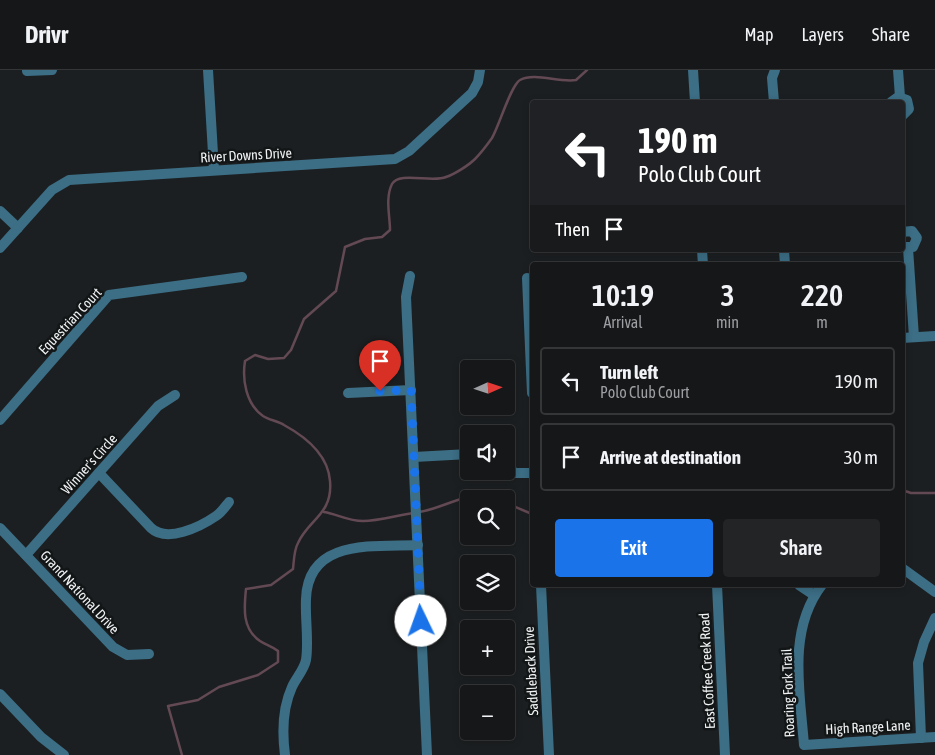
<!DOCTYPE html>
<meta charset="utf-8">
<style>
body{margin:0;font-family:"Asap Condensed",sans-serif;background:#222426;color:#f1f3f6;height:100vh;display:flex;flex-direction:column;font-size:19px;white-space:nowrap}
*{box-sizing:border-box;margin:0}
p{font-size:16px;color:#9d9fa2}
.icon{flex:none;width:28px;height:28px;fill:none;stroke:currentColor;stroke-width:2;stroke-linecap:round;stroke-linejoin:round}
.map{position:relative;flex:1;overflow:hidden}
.details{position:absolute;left:530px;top:192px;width:375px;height:325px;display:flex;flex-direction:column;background:#151719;border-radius:5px;box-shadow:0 2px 8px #0003,0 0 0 1px #343638}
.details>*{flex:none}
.top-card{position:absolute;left:530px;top:30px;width:375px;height:152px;border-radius:5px;box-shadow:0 2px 8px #0003,0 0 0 1px #343638;background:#202124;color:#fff;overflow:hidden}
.needle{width:32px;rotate:87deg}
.fabs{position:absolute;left:460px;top:290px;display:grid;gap:10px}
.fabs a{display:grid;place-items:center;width:55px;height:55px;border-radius:5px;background:#151719;box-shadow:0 2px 8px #0003,0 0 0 1px #343638;font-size:25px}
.pin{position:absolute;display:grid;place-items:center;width:42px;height:42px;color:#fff;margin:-51px -21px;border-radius:50% 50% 50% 0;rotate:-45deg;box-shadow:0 0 5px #0007}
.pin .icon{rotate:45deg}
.me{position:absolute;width:55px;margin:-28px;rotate:357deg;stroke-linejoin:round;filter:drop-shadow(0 0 4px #0008)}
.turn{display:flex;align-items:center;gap:18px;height:105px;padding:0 25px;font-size:22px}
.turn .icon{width:65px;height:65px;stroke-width:2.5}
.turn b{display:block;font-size:35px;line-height:42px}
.then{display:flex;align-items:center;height:48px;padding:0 25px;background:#0003;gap:10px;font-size:19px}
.eta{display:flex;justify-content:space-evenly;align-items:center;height:85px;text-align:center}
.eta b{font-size:30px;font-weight:600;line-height:35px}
.action{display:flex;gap:10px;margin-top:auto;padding:10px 25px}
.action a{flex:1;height:58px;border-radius:5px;background:#1a73e8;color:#fff;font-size:20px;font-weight:600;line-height:58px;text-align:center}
.action a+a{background:#222426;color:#f1f3f6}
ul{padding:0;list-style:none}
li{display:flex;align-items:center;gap:15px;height:68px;margin:0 10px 8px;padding:0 15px;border:2px solid #343638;border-radius:5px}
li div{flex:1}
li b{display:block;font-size:19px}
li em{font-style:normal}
header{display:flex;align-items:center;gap:30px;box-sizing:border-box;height:70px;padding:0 25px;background:#151719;border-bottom:1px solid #343638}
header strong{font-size:24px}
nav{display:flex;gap:28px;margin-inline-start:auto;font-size:18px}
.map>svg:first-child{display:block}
</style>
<header>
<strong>Drivr</strong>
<nav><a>Map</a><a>Layers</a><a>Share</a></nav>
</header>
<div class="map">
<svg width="935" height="685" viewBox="0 0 935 685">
<rect width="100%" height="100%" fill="#1c1f21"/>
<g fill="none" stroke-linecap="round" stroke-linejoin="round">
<g stroke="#634953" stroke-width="2.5">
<path d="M902,420l9,3h24"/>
<path d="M506,433l26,11"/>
<path d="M324,442c13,2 24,9 39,9 16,0 35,-6 51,-8"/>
<path d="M419,442c27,-4 51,-24 78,-13"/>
<path d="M182,685l-14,-49 30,-6 21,-13 39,-12 20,-13v-11c-6,-5 -12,-6 -18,-10 -18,-12 -16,-33 -14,-52l25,-4 22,-16c1,-9 1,-19 5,-26 11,-24 35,-29 32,-62 -2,-27 -24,-44 -46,-56 -6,-4 -15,-5 -21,-9 -17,-12 -21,-36 -18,-55l10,-6 13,4 16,-1 7,-8 13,-31 32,-28 9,-44 20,-8 17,-2 8,-7c0,-14 -5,-32 2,-46 7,-13 40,-1 54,-7 9,-3 23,-12 29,-18 6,-6 12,-14 17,-21 7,-12 19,-53 28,-58 15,-8 39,3 56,0l11,-10"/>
</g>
<g stroke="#3c6e85" stroke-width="10">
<path d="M208,0l6,100"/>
<path d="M693,0l2,32"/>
<path d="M898,0l2,27"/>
<path d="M27,1l25,-1"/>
<path d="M774,32l-2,-24 3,-8"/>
<path d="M891,32l7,-5 9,3 2,9 -7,7"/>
<path d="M0,141l18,17"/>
<path d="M902,162l10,-1 5,7 -4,9h-10"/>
<path d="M0,178l52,-58 17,-10 326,-21 14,-8 63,-58 6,-11 2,-12"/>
<path d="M908,178l6,89"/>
<path d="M702,180l1,15"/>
<path d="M784,180l1,15"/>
<path d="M410,206l-4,21 21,458"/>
<path d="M527,208l5,115"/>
<path d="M902,268l33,-2"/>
<path d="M348,323l63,-3"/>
<path d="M0,350l109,-125 133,-18"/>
<path d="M414,387l55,-3"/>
<path d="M506,399l10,4h16"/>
<path d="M99,403l52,55c16,15 49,-1 65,-12 5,-3 9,-9 13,-14"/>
<path d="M0,458l113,119 14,8 22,-1"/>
<path d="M26,485l132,-149 17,-11"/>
<path d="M902,498l33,24"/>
<path d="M541,515l8,170"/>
<path d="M717,515l8,170"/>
<path d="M799,515l15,10"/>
<path d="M822,515c-35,45 -22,107 -18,160l131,-8"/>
<path d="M0,624l41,43 23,18"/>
<path d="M921,668l-3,-75 6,-21 11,-24"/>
<path d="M285,685c-3,-23 -3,-46 7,-68 4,-9 12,-17 14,-27 3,-19 -1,-41 0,-61 2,-61 68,-52 112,-54"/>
</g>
</g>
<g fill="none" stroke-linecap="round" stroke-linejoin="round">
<path stroke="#1a73e8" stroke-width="9" stroke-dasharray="0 16.2" d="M380,321l31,-1 10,231"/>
</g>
<g text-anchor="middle" stroke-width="5" stroke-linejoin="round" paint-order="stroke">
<g font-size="14" fill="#f0f2f3" stroke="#131617">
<text transform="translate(246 85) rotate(-3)" y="5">River Downs Drive</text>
<text transform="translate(70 251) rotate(-47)" y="5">Equestrian Court</text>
<text transform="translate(89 394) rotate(-48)" y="5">Winner's Circle</text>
<text transform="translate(80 522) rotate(47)" y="5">Grand National Drive</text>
<text transform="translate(531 601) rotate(-93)" y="5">Saddleback Drive</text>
<text transform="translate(707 601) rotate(-93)" y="5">East Coffee Creek Road</text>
<text transform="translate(788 623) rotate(-92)" y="5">Roaring Fork Trail</text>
<text transform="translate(868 657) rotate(-3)" y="5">High Range Lane</text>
</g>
</g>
</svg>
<div class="fabs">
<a><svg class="needle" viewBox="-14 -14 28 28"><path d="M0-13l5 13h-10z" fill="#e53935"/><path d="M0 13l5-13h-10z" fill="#9d9fa2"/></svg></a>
<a><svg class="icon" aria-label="sound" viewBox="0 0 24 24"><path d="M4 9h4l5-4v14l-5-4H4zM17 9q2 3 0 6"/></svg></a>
<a><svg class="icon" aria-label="search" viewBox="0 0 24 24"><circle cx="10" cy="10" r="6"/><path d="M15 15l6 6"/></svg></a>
<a><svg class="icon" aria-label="layers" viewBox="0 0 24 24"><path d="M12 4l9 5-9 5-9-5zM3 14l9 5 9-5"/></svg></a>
<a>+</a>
<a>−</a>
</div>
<div class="pin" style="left:380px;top:321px;background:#d93025"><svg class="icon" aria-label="arrive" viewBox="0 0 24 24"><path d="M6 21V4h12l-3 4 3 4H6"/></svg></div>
<svg class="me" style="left:421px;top:551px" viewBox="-20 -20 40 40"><circle r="19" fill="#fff"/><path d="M0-13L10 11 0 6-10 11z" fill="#1a73e8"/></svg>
<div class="top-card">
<div class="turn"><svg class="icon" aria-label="left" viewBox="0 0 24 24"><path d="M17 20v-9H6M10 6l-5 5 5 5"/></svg><div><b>190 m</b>Polo Club Court</div></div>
<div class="then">Then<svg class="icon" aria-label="arrive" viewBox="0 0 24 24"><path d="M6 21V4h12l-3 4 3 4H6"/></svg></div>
</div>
<section class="details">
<div class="eta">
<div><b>10:19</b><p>Arrival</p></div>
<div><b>3</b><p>min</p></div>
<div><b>220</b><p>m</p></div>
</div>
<ul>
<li><svg class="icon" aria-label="left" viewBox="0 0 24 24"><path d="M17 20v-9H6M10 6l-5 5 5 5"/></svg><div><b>Turn left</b><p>Polo Club Court</p></div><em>190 m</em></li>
<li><svg class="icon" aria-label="arrive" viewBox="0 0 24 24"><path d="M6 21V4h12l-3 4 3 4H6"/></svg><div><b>Arrive at destination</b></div><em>30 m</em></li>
</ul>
<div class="action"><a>Exit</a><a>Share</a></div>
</section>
</div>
